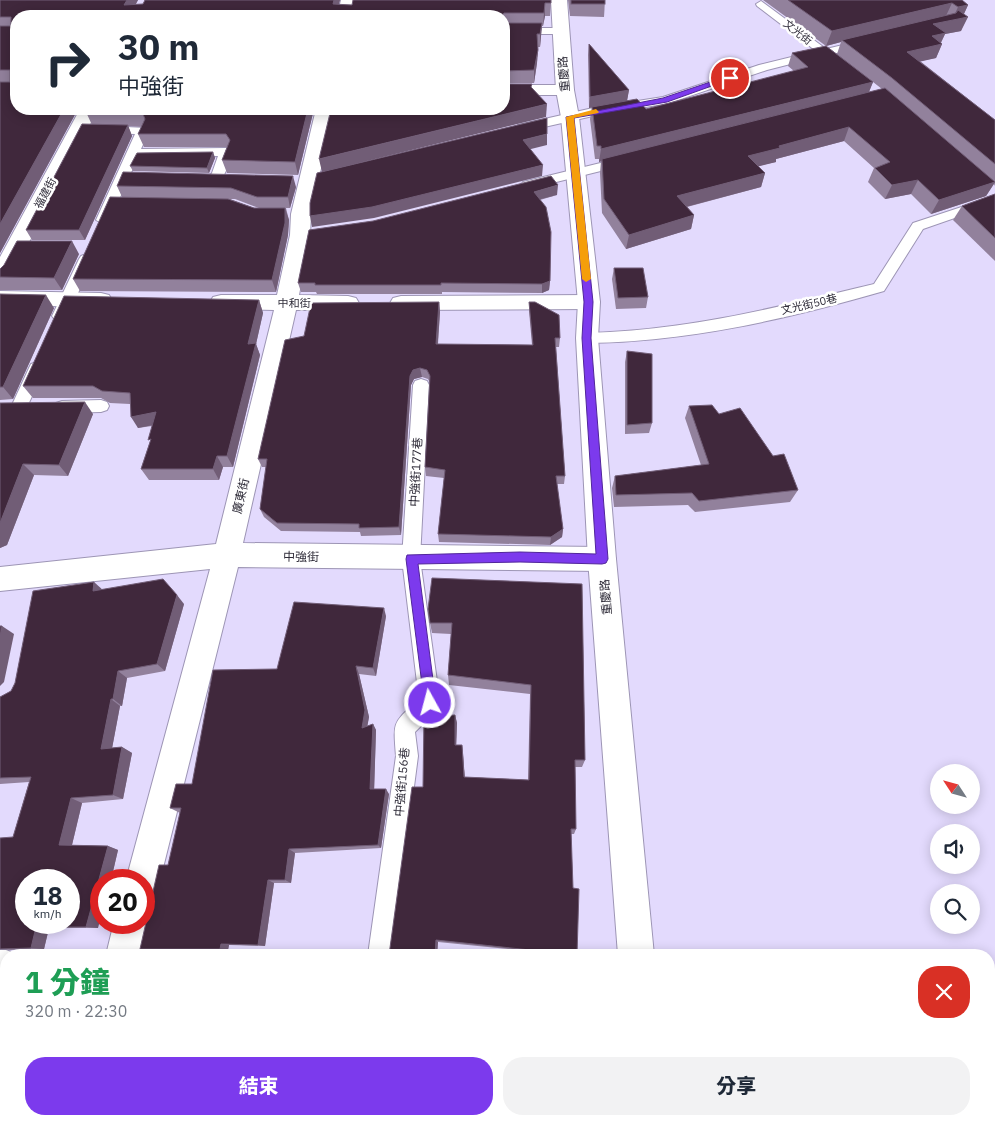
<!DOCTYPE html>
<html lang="zh-TW">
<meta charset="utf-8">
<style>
body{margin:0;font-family:"IBM Plex Sans","Noto Sans TC",sans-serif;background:#f2f2f3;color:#1f2937;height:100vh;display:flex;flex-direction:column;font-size:19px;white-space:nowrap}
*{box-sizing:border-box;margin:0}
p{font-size:16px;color:#747a83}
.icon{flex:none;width:28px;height:28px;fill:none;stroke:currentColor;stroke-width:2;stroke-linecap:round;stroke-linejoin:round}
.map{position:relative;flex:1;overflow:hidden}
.side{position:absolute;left:0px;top:949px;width:995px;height:176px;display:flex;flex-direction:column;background:#fff;border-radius:20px 20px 0 0;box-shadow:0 2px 12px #0003}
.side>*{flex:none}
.top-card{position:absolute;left:10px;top:10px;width:500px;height:105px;border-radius:20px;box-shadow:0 2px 12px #0003;background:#fff;color:#1f2937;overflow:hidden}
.needle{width:32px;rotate:306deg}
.buttons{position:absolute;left:930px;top:764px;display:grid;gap:10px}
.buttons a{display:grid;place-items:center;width:50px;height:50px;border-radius:50%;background:#fff;box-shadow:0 2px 12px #0003;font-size:25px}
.speed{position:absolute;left:15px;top:869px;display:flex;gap:10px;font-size:25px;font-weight:700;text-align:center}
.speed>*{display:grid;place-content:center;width:65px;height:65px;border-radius:50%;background:#fff;box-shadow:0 2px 12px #0003;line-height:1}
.speed small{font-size:12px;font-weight:400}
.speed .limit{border:8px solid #d22;background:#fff;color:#111}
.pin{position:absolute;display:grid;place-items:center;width:42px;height:42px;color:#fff;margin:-21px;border:2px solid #fff;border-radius:50%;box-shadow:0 1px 5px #0007}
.me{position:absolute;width:55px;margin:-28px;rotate:353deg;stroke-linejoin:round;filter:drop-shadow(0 0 4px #0008)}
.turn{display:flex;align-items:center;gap:18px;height:105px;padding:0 25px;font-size:22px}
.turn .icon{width:65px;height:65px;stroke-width:2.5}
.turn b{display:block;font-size:35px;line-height:42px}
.round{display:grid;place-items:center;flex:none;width:52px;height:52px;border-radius:20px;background:#f2f2f3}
.overview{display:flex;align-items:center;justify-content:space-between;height:85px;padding:0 25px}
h1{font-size:30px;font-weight:800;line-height:38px;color:#1e9e55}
.primary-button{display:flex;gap:10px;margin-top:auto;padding:10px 25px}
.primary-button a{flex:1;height:58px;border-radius:20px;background:#7c3aed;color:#fff;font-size:20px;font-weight:800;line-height:58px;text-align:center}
.primary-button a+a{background:#f2f2f3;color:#1f2937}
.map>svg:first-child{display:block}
</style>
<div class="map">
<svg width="995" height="1124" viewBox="0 0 995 1124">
<rect width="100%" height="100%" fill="#e3dafd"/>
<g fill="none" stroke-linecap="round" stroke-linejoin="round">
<g stroke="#9d95b5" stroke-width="2">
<g id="lane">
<path d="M761,1l65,48 38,-9 5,3 -1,2 -35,9 2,2 -2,2 -4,1 -7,-3 -55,14 -98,33 -76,13 -71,16 -6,-4 2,-3 75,-17 70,-11 96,-32 57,-14 -59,-45 -1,-2z"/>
<path d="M504,28h57l5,3 -5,3h-57z"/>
<path d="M105,126l42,2 2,3 -8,18 85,-1 6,4c-4,11 -6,29 -19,32l-6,-4 5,-7 6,-17 -80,1 -28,63 -7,4 -7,-4 39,-86 -34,-1 -2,-3z"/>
<path d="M625,157l4,1 2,3 -2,3 -101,25 -7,-4 2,-3z"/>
<path d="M995,196v8l-72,25 -39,62c-97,28 -196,51 -297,52l-5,-1 -3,-4 3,-4 5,-1c98,-2 192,-26 287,-49l39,-61z"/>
<path d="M86,254l5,2 2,3 -25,57 -3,4 -5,1 -5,-1 -3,-4 27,-57 2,-3z"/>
<path d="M37,362l6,2 2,4 -18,39 -2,4 -6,2 -6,-2 -2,-4 18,-39 2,-4z"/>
<path d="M421,379l6,2 2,4 -9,174 20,144 -3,7 -22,22 3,24 -26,199h-24l28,-199c-3,-37 -3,-32 23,-57l-17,-140 11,-174 2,-4z"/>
<path d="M101,400l6,2 2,4 -2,4 -6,2 -39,1 -6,-2 -2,-4 2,-4 6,-2z"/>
<path d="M368,1119h27l-1,5h-28z"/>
</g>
</g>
<g stroke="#9d95b5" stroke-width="2">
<g id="street">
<path d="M341,0h16l-4,16h-16z"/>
<path d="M504,85h61l6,1 3,4 -3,4 -6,1h-61z"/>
<path d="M80,109h18l-87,168 -4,5 -7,2v-27z"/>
<path d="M316,109h18l-23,105 -1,21 -11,60 49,1 8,2 3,5 -3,5 -8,2h-52l-53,233 359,4 10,4 4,8 -4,8 -10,4 -364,-4 -78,313 -5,12 -11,5v-17h-18l84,-311 -210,22v-24l216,-23 58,-234 -53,-1 -8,-2 -3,-5 3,-5 8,-2h56l13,-60 1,-21z"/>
<path d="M0,291l101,2 8,2 3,5 -3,5 -8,2 -101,-2z"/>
<path d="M589,295l8,2 3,5 -3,5 -8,2 -188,1 -8,-2 -3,-5 3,-5 8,-2z"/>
<path d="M144,909l6,13 -8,33h-36l8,-33h30z"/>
<path d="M0,950h6l13,5h-13v31h-6z"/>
<path d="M64,1119h40l-2,5h-40z"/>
</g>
</g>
<g stroke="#9d95b5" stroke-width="2">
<g id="secondary">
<path d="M551,0h16l7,90 5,27 21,185 -2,36 18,221 38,396h-36l-30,-396 -12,-221 2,-36 -17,-185 -5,-27z"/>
<rect x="631" y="1119" width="40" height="5"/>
</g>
</g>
<use href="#lane" fill="#fff" fill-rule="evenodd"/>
<use href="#street" fill="#fff" fill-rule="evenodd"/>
<use href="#secondary" fill="#fff" fill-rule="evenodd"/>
</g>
<g fill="#92819c" fill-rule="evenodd">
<path d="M0,0h138l-2,4h7l2,-4h195l-2,5 213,-2 -1,13h-5l-2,10h-1l-2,21h-2l-1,16 -3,20h-30l-488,-67 62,93 -78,144z"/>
<path d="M568,0h37l-1,17 -34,-1z"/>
<path d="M763,0h199l6,5 -4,9 -3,17 -16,3 -4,9 1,1 -6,14 -16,3 75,59v66l-1,-2 -8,12 -55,18 -20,-20 -26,5 -17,-17 6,-14 -30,-27 -68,18v3l-18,4 7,7 -4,14 -74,20 7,8 -3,14 -65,20 -24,-36 -2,-40 1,-12 -2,1v-3h-4l-5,-40 2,-12 -3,1 -1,-53 1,-11 40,46 -2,10 19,9 148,-38 -6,-5 4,-13 34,-7zM841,42l-4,12 -11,-8zM873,82l9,7 -13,3z"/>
<path d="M314,109l-16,66 -71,-2 -5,-13 5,-13h-83l-6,-13 4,-7 -14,-1 4,10 -47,104h-53l-6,-10 66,-105 -6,-13z"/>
<path d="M213,152l2,6 -6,15 -76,-2 -3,-5z"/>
<path d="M117,186l179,1 -6,21h-4l3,12 -1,15 -12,57 -196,-1 -7,-12 49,-82zM230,199h5l24,9h-5z"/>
<path d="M995,194v67l-42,-41 9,-14z"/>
<path d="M557,195l-17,5 10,81 -1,9 -7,3 -100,-1v2h-125l-1,-2h-15l-3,-9 11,-53z"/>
<path d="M79,254l-17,36h-62v-21z"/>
<path d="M614,268l34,29 -2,11 -30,1 -4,-30z"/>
<path d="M0,294l54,14 -41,91 -13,1z"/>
<path d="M259,300l4,13 -7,31 4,11 -27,112h-10l-4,13h-70l-8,-11 9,-27 2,-16 -14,2 -8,-24 -20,-1 -9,-5h-68l-10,-12z"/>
<path d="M439,302l1,10 -2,32 94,1 -3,-34v-9l31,36 -1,9h-3l9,129 -1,8h-7l6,45 -1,8 -12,8 -111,-3 -1,-8 6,-56 -18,-2 -1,-9 5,-84 -2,-4 -6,-2 -8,2 -3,6 -10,150 -40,1 -1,-4 -79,-1 -17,-14 -4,-8 6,-42h-4l-4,-8 46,-123z"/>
<path d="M627,351l25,72 -3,10 -24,1v-72z"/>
<path d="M0,403l93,11 -25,62 -34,-1 -27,70 -7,3z"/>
<path d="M689,406l30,8 79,76 -8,12 -95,10 -7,-7 -74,2 -2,-19 3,-12 86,-11 -16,-47z"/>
<path d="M582,584l3,176 -3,7h-7l1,62 -2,5h-3l2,54 4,67h-12l-127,-13 -1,13h-48l34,-168 32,-72 2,8 -1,22h6l3,32 63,3 2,-86 -81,-9 -1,-10 3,-41 -19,-1 -2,-10z"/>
<path d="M101,589l83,15 -19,67 -38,7 -5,28h-2l-8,42 10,-1 10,6 -9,46 -41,4 -10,42 36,1 10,4 -7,30h-10l-3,48h-49l-5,21 -33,1 -11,-1 13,-112 16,-55 -29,2v-87l11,-6z"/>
<path d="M386,616l-10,60 -17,-2 10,43 -2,9 6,-2 3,6 -2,59 15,5 -8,54 -86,5 -4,30h-17l-9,63 -36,-1 -1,5h-77l-11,-1 28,-84 12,-52 -10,-5 22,-24 85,-115z"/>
<path d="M0,1016l6,1v102h41l-2,5h-45z"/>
</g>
<g fill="#715d76">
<path d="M127,0h11l-9,16 -5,-11z"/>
<path d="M334,0h6l-4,16 -3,-12z"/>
<path d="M545,3v13l-2,10 1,-13z"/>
<path d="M952,3l-7,15 -103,22 -1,2 -15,4 6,-15z"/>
<path d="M968,5l-6,13 6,-1 -7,14 -16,3 -5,10h2l-6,14 -35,8 6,-14 26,-28 19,-4 6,-13z"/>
<path d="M542,23l-1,13 -1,11v-13z"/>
<path d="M538,50l-1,13 -3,20v-13z"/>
<path d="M873,82l-5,12 -269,68 2,-13z"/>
<path d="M629,90l-2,11 -38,7 1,-11z"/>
<path d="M547,104l-1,13 -224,55 -3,-13z"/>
<path d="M64,109h14l-78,144v-29z"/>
<path d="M308,109h6l-16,66 -3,-13z"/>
<path d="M128,125l4,11 -47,104 -6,-10z"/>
<path d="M849,127l-5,14 -68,18v3l-32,8 4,-14 31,-10z"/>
<path d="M547,134v11l-24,6v-11z"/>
<path d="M213,152l2,6 -6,15 -2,-5z"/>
<path d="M543,165l-1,11 -168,42 -62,9 -2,-11z"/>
<path d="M765,173l-4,14 -87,23 3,-14z"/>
<path d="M293,176l3,11 -6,21 -2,-11z"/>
<path d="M918,180l-7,14 -26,5 7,-14z"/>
<path d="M995,182l-9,14 -55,18 8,-14z"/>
<path d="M558,185l-1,10 -24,6 1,-9z"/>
<path d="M285,208l4,12 -1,15 -12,57 -4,-12z"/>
<path d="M694,215l-3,14 -65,20 3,-14z"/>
<path d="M72,241l7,13 -17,36 -8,-12z"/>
<path d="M550,281l-1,9 -7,3v-9z"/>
<path d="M46,295l8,13 -41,91 -10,-12z"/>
<path d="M259,300l4,13 -7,31 4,11 -27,112 -6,-11 21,-112z"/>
<path d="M439,302l1,10 -3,41 -1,-9z"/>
<path d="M420,368l2,9 -8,2 -3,6 -10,150 -2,-8 11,-151 3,-6z"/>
<path d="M85,402l8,12 -25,62 -9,-11z"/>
<path d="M156,412l7,11 -25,5 -7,-11z"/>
<path d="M217,456l6,11 -4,13 -6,-11z"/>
<path d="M23,464l11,11 -27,70 -7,3v-25z"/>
<path d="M563,529l-1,8 -12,8 1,-8z"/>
<path d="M94,582l10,9h-11z"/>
<path d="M177,595l7,9 -19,67 -8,-7z"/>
<path d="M384,608l2,8 -10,60 -3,-8z"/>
<path d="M2,626l12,8 -10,48 -4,4v-49z"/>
<path d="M356,666l3,8 10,43 -3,17 -4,-6z"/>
<path d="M118,671l9,7 -5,28 -9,-7z"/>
<path d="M111,699l9,7 -9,48 -10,-5z"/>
<path d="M455,715l2,8 -1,30 -1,-8z"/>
<path d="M373,724l3,6 -2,64 -4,-5z"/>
<path d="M462,745l1,8 2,31 -1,-7z"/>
<path d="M122,747l10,6 -9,46 -10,-4z"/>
<path d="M386,789l3,5 -8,54 -3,-3z"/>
<path d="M71,798l11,5 -11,46 -12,-4z"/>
<path d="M108,846l10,4 -7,30h-10v36l-3,12 -12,-1z"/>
<path d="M289,849l6,4 -4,30 -6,-3z"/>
<path d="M268,880l6,3 -9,63 -7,-1z"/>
<path d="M36,927l13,1 -5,21 -13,-1z"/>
<path d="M436,940l2,2 -1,13h-2z"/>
<path d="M221,944l8,1 -1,5 -8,-1z"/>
<path d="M33,1119h14l-2,5h-14z"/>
<path d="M354,1119h3v5h-4z"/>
</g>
<g fill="#40283c" stroke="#715d76" fill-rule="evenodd">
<path d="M0,0h127l-3,5 19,-1 2,-4h189l-1,4 19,1 1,-5h198v3h-6l-1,10h-40l-2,2v1h-486v93h48l-64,115v-142h10v-12h-10v-44h11v-9h-11z"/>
<rect x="571" y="0" width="34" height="4"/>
<path d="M788,0h174l6,5 -10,2 -6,-4 -120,28z"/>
<path d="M958,10l10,7 -35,7 13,9 -14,3 10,8 -35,8 88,68v44l-103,-86 -50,-38 114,-27z"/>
<path d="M504,22v1h38l-2,11h-3l1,16 -4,20 -30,1z"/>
<path d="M589,44l40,46 -39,7z"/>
<path d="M826,46l47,36 -272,67v-3h-4l-5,-39 45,-8 9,10 162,-42 -16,-14z"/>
<path d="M504,84h28l-1,3 16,17 -228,55 12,-50h173z"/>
<path d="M885,88l110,94 -56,18 -21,-20 -26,5 -17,-17 15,-6 -41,-35 -70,19 1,2 -32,8 17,17 -88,23 17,19 -65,20 -25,-36 -2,-40z"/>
<path d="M87,109h221l-13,53 -73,-2 8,-20 -4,-6h-88l7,-15 -2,-5 -57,-2z"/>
<path d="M547,118v16l-24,6 20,25 -171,42 -62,9v-13l7,-30z"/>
<path d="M82,124l46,1 -49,105h-53z"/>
<path d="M213,152l-6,16 -77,-2 7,-13z"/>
<path d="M123,172l170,4 -5,21h-31l-26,-9 -114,-2z"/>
<path d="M551,176l7,9 -24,7 12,15 5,25 -1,49 -8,3 -101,-1v2h-126v-2h-17l11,-53 64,-9z"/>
<path d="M995,194v44l-33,-32z"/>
<path d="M110,197l118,2 26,9h31v15l-13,57 -199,-1z"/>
<path d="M17,241h55l-18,37 -54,-1v-8l4,-4z"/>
<path d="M614,268h29l5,29 -30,1z"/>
<path d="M0,294l46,1 -43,92h-3z"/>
<path d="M64,296l195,4 -11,44 8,-1 -29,113h-10l-4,13h-72l10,-30 -3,1 8,-28 -25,5 -1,-24 -28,-2 -9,-5h-70z"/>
<path d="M439,302l-3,42 97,1 -4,-43h6l24,13 1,23h-5l10,138h-9l7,53 -12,8 -113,-3 7,-64 -20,-3 5,-91 -3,-6 -7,-2 -7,2 -3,6 -11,151 -40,1v-4l-82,-1 -17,-14 7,-50h-9l27,-119 19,-4 7,-33z"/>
<path d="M627,351l25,3v69l-25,2z"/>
<path d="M85,402l-26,63 -36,-1 -23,59v-120z"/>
<path d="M712,405l7,9 21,-6 33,48 11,-2 14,36 -99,11 -7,-8 -76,2 -1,-19 94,-12 -20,-58z"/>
<path d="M432,578l150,6 3,176h-10l1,69h-5l2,59 6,1 -2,66 -141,-15 -1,15h-46l23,-168h11l1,-71 31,-1v30h7l2,32 65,3 2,-95 -83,-10 4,-52h-22l-2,-14z"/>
<path d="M163,579l14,16 -20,69 -39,7 -5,28h-2l-10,50 21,-2 -9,48 -42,3 -12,47 49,1 -22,81h-50l-5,21 -31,1v-111l13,-1 18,-60 -31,1v-81l11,-6 4,-8 18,-92 61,-9 -1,9zM26,880h43v42h-43z"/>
<path d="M294,602l90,6 -11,60 -17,-2 9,44 -3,18 11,-4 -3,65h16l-8,56 -89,4 -4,31h-17l-10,65 -37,-1 -1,5h-80l19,-84h9l13,-57h-11l6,-24h16l21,-114 64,-1z"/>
<path d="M0,626h2l-2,11z"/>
<path d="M0,1018l6,1v100h27l-2,5h-31z"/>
<path d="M120,1119h234l-1,5h-234z"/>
<rect x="471" y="1119" width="122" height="5"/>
</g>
<path fill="#7c3aed" stroke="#51269a" d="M728,76l6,2 -67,24 -93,16 19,184 -2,36 17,221 -2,4 -4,1 -82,-2 -102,2 18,139 -2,5 -4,1 -5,-1 -19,-149 1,-4 113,-3 76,2 -14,-216 2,-36 -18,-185 97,-19z"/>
<path fill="#f59e0b" d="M596,109l3,3 -1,1 -24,5 17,161 -5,3 -4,-3 -16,-162z"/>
<g text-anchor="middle" stroke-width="5" stroke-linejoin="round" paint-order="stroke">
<g font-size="11" fill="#2f2c39" stroke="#fff">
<text transform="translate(798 32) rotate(38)" y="4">文光街</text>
<text transform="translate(45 193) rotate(-62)" y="4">福建街</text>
<text x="294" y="307">中和街</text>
<text transform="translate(809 304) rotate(-13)" y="4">文光街50巷</text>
</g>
<g font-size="12" fill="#2f2c39" stroke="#fff">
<text transform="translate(564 74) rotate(-95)" y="4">重慶路</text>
<text transform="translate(416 472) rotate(-87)" y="4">中強街177巷</text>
<text transform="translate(241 496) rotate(-77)" y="4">廣東街</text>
<text transform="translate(301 557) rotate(1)" y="4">中強街</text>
<text transform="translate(606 597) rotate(-95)" y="4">重慶路</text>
<text transform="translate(402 782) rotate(-85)" y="4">中強街156巷</text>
</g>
</g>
</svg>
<div class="buttons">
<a><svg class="needle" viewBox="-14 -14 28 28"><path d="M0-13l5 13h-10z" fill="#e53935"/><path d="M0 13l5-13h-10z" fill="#747a83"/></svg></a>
<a><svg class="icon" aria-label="sound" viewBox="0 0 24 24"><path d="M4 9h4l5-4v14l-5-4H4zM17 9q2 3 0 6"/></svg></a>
<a><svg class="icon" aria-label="search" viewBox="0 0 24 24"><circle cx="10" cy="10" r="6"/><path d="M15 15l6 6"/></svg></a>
</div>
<div class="speed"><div>18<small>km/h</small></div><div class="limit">20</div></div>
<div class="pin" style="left:730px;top:78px;background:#d93025"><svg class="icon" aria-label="arrive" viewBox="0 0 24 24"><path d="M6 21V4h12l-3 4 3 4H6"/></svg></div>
<svg class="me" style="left:430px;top:703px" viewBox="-20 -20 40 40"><circle r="17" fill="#7c3aed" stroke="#fff" stroke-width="3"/><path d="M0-11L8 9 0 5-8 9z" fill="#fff"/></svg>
<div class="top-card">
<div class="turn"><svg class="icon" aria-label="right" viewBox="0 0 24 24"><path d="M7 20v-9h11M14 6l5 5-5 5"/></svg><div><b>30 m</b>中強街</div></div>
</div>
<section class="side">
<div class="overview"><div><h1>1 分鐘</h1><p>320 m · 22:30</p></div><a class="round" style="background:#d93025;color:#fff"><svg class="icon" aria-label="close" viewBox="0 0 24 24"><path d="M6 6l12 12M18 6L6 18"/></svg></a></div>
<div class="primary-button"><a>結束</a><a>分享</a></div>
</section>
</div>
